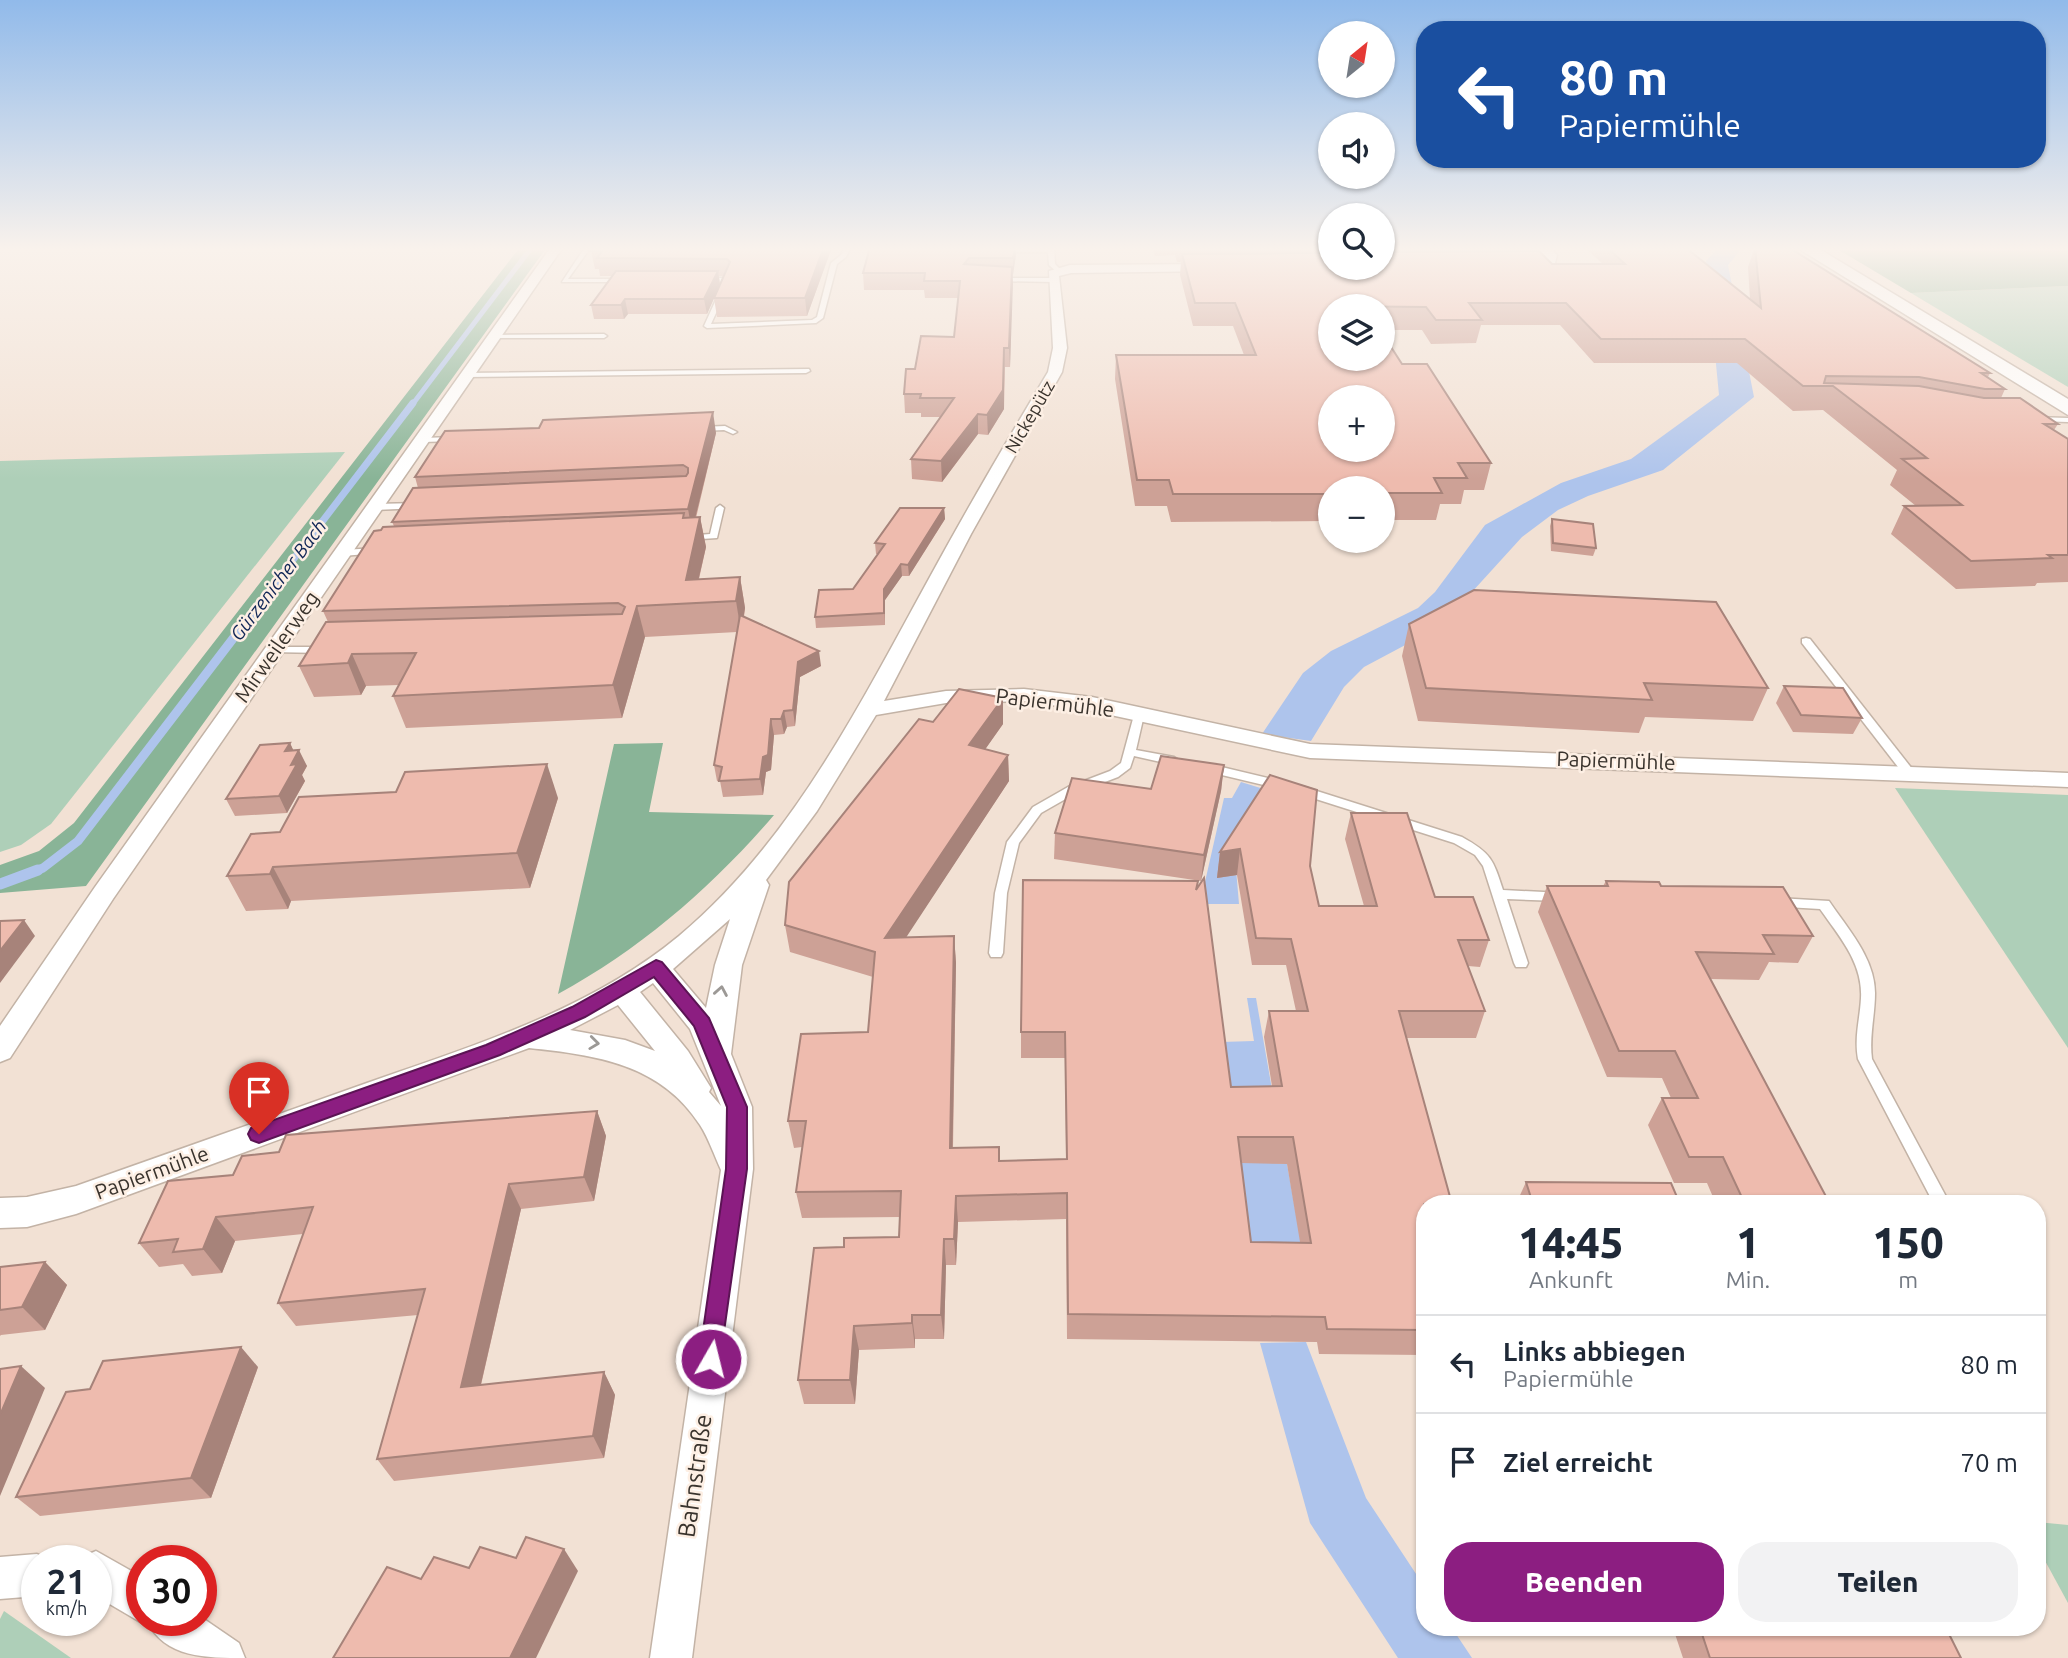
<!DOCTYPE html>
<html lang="de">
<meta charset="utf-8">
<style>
body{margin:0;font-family:Ubuntu,sans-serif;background:#f2f2f3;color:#1f2937;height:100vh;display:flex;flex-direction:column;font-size:26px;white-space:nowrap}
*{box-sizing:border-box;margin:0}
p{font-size:23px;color:#747a83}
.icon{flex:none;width:38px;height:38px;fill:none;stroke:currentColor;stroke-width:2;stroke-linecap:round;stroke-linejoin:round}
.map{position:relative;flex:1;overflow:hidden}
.details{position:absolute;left:1416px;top:1195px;width:630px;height:441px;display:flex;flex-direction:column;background:#fff;border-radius:28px;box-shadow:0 2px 5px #0004}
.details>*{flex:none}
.banner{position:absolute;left:1416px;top:21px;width:630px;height:147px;border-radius:28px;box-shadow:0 2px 5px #0004;background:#1a4fa0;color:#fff;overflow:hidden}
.needle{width:46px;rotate:30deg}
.fabs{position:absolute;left:1318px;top:21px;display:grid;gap:14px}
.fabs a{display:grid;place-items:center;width:77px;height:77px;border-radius:50%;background:#fff;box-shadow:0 2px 5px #0004;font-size:35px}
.speed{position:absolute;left:21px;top:1545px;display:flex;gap:14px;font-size:35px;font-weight:700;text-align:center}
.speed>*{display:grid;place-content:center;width:91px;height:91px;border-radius:50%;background:#fff;box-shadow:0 2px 5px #0004;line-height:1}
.speed small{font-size:18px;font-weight:400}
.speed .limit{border:10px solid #d22;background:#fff;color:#111}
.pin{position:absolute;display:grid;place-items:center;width:60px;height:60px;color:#fff;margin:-72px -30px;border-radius:50% 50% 50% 0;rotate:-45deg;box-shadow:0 0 7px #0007}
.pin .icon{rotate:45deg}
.me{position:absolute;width:77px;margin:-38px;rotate:8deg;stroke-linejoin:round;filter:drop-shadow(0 0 5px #0008)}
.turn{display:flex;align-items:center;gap:24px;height:147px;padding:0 28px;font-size:32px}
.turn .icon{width:91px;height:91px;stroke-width:2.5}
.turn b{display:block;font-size:49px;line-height:60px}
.eta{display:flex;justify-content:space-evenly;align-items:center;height:119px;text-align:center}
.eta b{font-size:42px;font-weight:800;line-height:49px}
.primary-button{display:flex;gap:14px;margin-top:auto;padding:14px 28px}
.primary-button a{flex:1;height:80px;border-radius:28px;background:#8c1e81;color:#fff;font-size:28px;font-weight:800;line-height:80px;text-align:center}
.primary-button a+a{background:#f2f2f3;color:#1f2937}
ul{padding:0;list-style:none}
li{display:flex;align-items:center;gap:21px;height:98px;padding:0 28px;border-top:2px solid #e0e1e3}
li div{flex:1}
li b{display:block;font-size:26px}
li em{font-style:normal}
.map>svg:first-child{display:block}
</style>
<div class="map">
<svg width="2068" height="1658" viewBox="0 0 2068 1658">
<rect width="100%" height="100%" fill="#f2e1d4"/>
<g fill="#aecfb8">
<path d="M2068,286v101l-157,-94z"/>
<path d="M345,452l-294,372 -30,21 -21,7v-391z"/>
<path d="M1895,788l173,7v253z"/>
<path d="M2037,1522l31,3v78l-31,-57z"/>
<path d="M4,1611l67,47h-71v-39z"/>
</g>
<g fill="#89b497">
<path d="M520,247h27l-461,639 -86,7v-28l39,-14 35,-28z"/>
<path d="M1834,247l145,3 89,-3v39l-157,7z"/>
<path d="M663,743l-14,69 125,3c-62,72 -132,133 -216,179l56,-250z"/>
</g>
<g fill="#aec4ec">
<path d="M1719,247h24l-15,18 26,132 -91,73 -75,26 -30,14 -36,27 -81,89 -77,41 -20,20 -33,54 -49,-7 41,-61 28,-22 87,-43 17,-16 50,-67 76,-42 70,-24 88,-64 -13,-134z"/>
<path d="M1241,782l26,8 -31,79 3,35h-39l24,-106h8z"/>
<path d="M1247,998h9l20,114 -1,51 12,1 17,95 -60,-2 -23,-215 33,-1z"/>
<path d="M1306,1342l60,156 58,88v42h28l20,30h-74l-88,-135 -50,-180z"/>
</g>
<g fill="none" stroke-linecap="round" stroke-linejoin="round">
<path stroke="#aec4ec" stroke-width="5" d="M412,405l120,-158"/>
<path stroke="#aec4ec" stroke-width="7" d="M256,608l157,-205"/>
<path stroke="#aec4ec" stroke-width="9" d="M33,872l10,-4 35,-27 180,-235"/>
<path stroke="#aec4ec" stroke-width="11" d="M0,884l38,-14"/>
<g stroke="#c3b3a6" stroke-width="3">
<g id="lane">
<path d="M585,247h6l-23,32h57l2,3h-65z"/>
<path d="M845,247h6l-5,10 -9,7 -14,54 -7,5 -109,5 -3,-2 20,-44 -24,-1 2,-3h26l3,2 -20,44 101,-4 5,-3 14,-54 10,-8z"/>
<path d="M1048,247h6l1,17 6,6v2h-4l-8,-7 -1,-13h-46l-3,-2 3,-2z"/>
<path d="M998,278h56l3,2 -3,2 -58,-1z"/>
<path d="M493,335l111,-1 3,2 -3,2h-113l-1,-1z"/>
<path d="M809,369l1,2 -4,2 -340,4 -4,-2 4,-2z"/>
<path d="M2034,417l34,1v4l-31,-1h-3z"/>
<path d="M725,426l12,6 -4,2 -9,-4 -23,1 -4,-2 4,-2z"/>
<path d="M456,437h3v4l-38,1 -4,-2 4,-2z"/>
<path d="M419,503l3,1v4l-48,2 -4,-3 4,-3z"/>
<path d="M720,505l4,3 -7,30 -31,2v-4l24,-2 6,-26z"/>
<path d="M377,548l5,3 -2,2 -38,3 -5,-3 5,-3z"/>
<path d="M1806,638l4,1 103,131 2,3 -2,3h-8l-103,-133v-4z"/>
<path d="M274,647h49l5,3 -5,3 -53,-1v-4z"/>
<path d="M1139,712l5,3 -8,35 38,7 6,4 -6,4 -40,-9 -4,12 -12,9 -42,16 -35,20 -22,30 -12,50 -4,60 -2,4h-10l-2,-4 6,-60 12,-51 26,-35 35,-20 42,-16 11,-8 13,-48z"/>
<path d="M1209,764l75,18 2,3 -6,4 -75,-18 -2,-3 2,-3z"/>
<path d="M1301,786l161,51c29,16 31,22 41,53l61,3 1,3 -1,3 -5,2 -52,-2 21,64 -2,4h-10l-2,-4 -31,-97 -8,-11 -21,-12 -157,-50 -2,-3 2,-3z"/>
<path d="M1776,898l53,3c18,27 46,57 46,92 0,23 -6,43 -3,66l78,145h-16l-76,-145c-4,-22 2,-40 3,-61 2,-35 -22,-62 -41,-89l-49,-3 -2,-3 2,-3z"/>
</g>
</g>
<g stroke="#c3b3a6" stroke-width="3">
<g id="street">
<path d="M551,247h12l-450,652 -103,159 -10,4v-36l95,-139z"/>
<path d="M1536,247h13l8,8 -3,12 -41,3v-6l33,-3z"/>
<path d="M1215,264l4,1v6l-148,2 -12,3 8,72 -5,24 -91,162 -87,167 62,-10 78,-2 68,8 218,47 758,29v14l-758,-29 -218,-47 -68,-10 -78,2 -70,12 -59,96 -51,69 3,5 -27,80 -11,89 21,53 1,62 -61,489h-42l71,-488c-7,-15 -12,-31 -21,-45 -39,-61 -104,-70 -171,-77l-453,166 -49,13 -27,1v-30l27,-1 49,-11c97,-34 194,-69 291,-103 108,-38 223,-73 312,-147 114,-96 181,-232 252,-361 37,-68 77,-136 117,-203l5,-24 -4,-77 21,-6zM730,919l-15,46 -9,43 -33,-39zM653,983l37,46 31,77 -12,-14 2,-4 -23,-37 -48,-59zM618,1005l37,46 -30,-11 -55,-10z"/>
<path d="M96,1551l46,26v43h59v-3l38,26 6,15c-39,0 -80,0 -98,-37l-5,2 -46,-27v-35h-16l2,-4z"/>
<path d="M37,1554l15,7h-15v35l-37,3v-42z"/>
</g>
</g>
<g stroke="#c3b3a6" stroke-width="3">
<path id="secondary" d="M1796,247h20l252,152v16z"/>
</g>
<use href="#lane" fill="#fff" fill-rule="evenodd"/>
<use href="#street" fill="#fff" fill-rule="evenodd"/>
<use href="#secondary" fill="#fff" fill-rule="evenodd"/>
</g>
<g fill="#cda196" fill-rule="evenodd">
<path d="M594,247h238l-25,69 -90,1 -3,-19 3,-7 -10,23h-79l-4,5h-30l-3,-14 21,-29h-12l-1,-7h-4l-4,-18zM719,276h4l-3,8z"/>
<path d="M870,247l146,8 -4,20 -2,92h-5l-1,42 -16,26 -10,-1 -36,48 -30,-3 -1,-20 29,-42h-19v-4h-16l-1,-19 11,-25 39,-32 4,-39h-33l-1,-8h-60l-1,-17z"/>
<path d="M1152,247h178v21h52v-21h143l-1,4 28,13h51l-19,-17h101l65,52 -2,-32 7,-20h33l202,126 -2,4 17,12 -4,9 57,26 -4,6 14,9v143l-31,1 -2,3 -79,3 -65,-55 13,-28h12l-26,-21 7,-15 -74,-60 -30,1 -56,-48h-143l-34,-38h-79l-5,18 -45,1 -9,-14h-40v-24h-52l72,58 89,99 -7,27h-20l-3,14h-21l-4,16h-54v-32h-52v33l-159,1 -4,-16h-32l-20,-127 1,-24h128l-11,-29h-40l-13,-51 1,-13h-4l-2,-7 -20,1z"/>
<path d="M716,433l-20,85 4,-1 6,30 -7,32 41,-2 5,31 -1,9 77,49 -21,11 -5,49 -8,1 -3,7 -10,1 -3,35 -5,2 -3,23 -40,2 -3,-16h-3l-3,-16 23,-133 -92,5 -23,81 -216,10 -13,-32 6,-11 -33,1 -5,9 -47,2 -15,-31 29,-44 -5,-11 58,-81 13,-4 -2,-4 26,-34 -3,-11z"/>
<path d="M944,508l1,11 -36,57h-7l-17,24v25l-69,3 -1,-11 38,-28 25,-35h-2l-1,-11z"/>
<path d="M1552,519l44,29 -3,8 -42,-5 -1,-25z"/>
<path d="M1409,624l359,64 -15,33 -108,-4 -6,16 -221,-12 -16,-65z"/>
<path d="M1784,686l78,32 -9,16 -60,-2 -17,-29z"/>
<path d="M1003,698v26l-18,25 23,6 1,26 -104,157 49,-2 2,27 -3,185 46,13 67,-2 -1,-101h-44v-26l176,-144 34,199 41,-1 -8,-49 5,-26h27l-10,-46h-34l-15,-90 -20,3 3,-26 50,-77 40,91 9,40h45l-19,-67 6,-26 84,84 54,43 -9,27 -12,-1 17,45 -9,27h-70l18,166v151l-105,-1 -2,-12 -250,-3 -1,-120 -108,3 -2,43h-10l-2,74h-29v9l-56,2 -4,54h-51l-6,-24 46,-133 55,-10 1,-20 -98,1 -6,-26 6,-45 -8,1 -6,-27 80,-89 5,-55 -83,-25 -5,-27 148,-203zM1241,1163l46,1 13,78h-49z"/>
<path d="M290,743l3,7 14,16 -5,9 3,6 -18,32 -52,3 -9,-17z"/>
<path d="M1224,765l-3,26 -20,90 -147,-22 1,-26 96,-44z"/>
<path d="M558,798l-28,90 -239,13 -3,8 -42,2 -19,-35 53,-44z"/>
<path d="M1606,881l55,5 152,50 -15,27 -29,-1 -10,18 -49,-1 120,225h-114l-9,-21h-33l-26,-58 14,-27h9l-9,-20 -55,-1 -69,-165 9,-26h56z"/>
<path d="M597,1111l9,25 -12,65 -73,8 -40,176 123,-13 11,23 -11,63 -210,23 -17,-22 41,-144 -122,11 -18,-23 25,-69 -68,7 -13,32 -30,3 -9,-12 -24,3 -20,-24 94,-68 46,-23z"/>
<path d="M1526,1182l154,22h-164z"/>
<path d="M45,1262l22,23 -22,45 -44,5 -1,1v-69z"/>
<path d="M258,1367l-47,131 -171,18 -24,-19z"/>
<path d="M1673,1628h273l15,30h-278z"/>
</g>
<g fill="#a7837a">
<path d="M824,247h8l-25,69 -2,-18z"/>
<path d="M1015,247h1v8l-3,20v-17z"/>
<path d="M1012,267l1,17 -3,83 -1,-19z"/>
<path d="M718,271l2,14 -13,29 -3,-15z"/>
<path d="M625,299l3,15 -4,5 -3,-14z"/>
<path d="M1004,348v61l-16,26 -1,-20z"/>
<path d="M713,412l3,21 -24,98 -4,-22z"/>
<path d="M978,414v20l-36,48 -1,-21z"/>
<path d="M944,508l1,11 -36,57 -1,-11z"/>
<path d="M700,517l6,30 -13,56 -7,-23z"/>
<path d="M901,564l1,12 -17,24v25l-1,-36z"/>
<path d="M740,577l5,31 -4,24 -5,-31z"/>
<path d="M637,606l8,31 -23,81 -9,-33z"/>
<path d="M819,651l2,15 -21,11 -5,49 -2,-16 5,-48z"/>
<path d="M352,654l14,32 -5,9 -13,-32z"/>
<path d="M1003,698v26l-33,47 -1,-26z"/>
<path d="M784,711l3,16 -3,7 -3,-15z"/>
<path d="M771,719l3,16 -3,35 -5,2 -3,23 -3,-16 3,-22z"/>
<path d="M290,743l6,13 3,-6 8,16 -5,9 3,6 -18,32 -8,-17 6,-45z"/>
<path d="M1008,755l1,26 -121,184 -3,-27z"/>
<path d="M547,764l11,34 -28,90 -13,-35z"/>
<path d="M1224,765l-3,26 -20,90 3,-26z"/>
<path d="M1240,849l-3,26 -20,3 3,-26z"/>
<path d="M273,867l18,34 -3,8 -18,-35z"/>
<path d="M24,920l11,16 -35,47v-32z"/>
<path d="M954,936l2,27 -4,211 -2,-26z"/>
<path d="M597,1111l9,25 -12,65 -10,-24z"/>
<path d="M509,1184l12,25 -46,201 -14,-23z"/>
<path d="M956,1196l2,26 -2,43 -2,-26z"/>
<path d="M216,1217l19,24 -13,32 -19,-24z"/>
<path d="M944,1239l2,26 -2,74 -3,-24z"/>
<path d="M45,1262l22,23 -22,45 -23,-23z"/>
<path d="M912,1315l3,24v9l-3,-25z"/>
<path d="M854,1326l5,24 -4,54 -5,-24z"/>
<path d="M241,1347l17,20 -47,131 -20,-20z"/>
<path d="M21,1366l24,22 -45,108v-81z"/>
<path d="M604,1372l11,23 -11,63 -11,-22z"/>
<path d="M564,1549l14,22 -42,87h-26z"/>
</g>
<g fill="#eebbae" stroke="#a7837a" stroke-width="2" fill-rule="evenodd">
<path d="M594,247h230l-19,51h-91l16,-36 -3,-3 -130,-1 5,-7h-11z"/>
<path d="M870,247h145l-2,11h-44l-5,6 48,3 -3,81h-5l-1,42 -16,25 -9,-1 -37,47 -30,-2 43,-61h-34l1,-4h-17l2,-25h9l6,-33 33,1 6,-56h-36l1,-8h-62z"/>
<path d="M1614,247h71l76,61 -6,-61h33l202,126h-9l24,16h-20l-66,-12 -93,-1 -2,7 95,3 65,12h36l38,26h-14l24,15v116h-20l4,3 -81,3 -67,-55 58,-1 -60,-46 25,-1 -94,-72h-30l-58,-47h-144l-35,-36h-97l13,17h-46l-10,-13 -96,-1v53h52v-26l20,31h25l64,99h-33l9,15h-33l8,15h-60v-5h-52v6h-157l-4,-14h-32l-21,-125h140l-21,-52h-40l-13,-49 148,-1v15h52v-16l157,-1 13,13h73l-16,-15h8zM1330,397h52v53h-52z"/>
<path d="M616,271h102l-14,28h-79l-4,6h-30z"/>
<path d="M713,412l-25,97 -296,13 21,-34 273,-12 2,-3v-5l-5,-3 -268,12 30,-46 94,-3 4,-8z"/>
<path d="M900,508h44l-36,57 -7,-1 -17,25v24l-69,4 4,-27 34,-1 32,-45 -10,-1z"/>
<path d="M684,513l-1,5 17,-1 -14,63 54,-3 -4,24 -99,5 -24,79 -220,11 23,-43 -64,1 -4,9 -49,3 27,-44 296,-8 3,-7 -7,-4 -295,8 51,-80 7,-1 2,-3z"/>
<path d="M1552,519l41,5 3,24 -43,-5z"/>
<path d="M1474,590l242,12 52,86 -124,-5 8,17 -226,-12 -17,-64z"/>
<path d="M740,615l79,36 -21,11 -5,48 -9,1 -3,8h-10l-3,36 -5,2 -3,22 -41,2 3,-14 -8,-2z"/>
<path d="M1784,686l59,2 19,30 -61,-3z"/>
<path d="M959,689l44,9 -34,47 39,10 -123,183 69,-2 -4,212 49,-1v14l68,-2 -2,-127h-44l2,-152 175,1 -2,9 8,-12 27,209 51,-1 -13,-75h39l-17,-72 -35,-1 -16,-89 -20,3 50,-77 47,15 -7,76 9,40h58l-26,-93h56l28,84h38l16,43h-31l27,71h-86l53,193h-28v126l-97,-1 -2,-12 -257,-3 -1,-121 -111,3 -2,43h-10l-3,76h-29v8l-58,3 -4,54h-52l16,-132 30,-1v-9l55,-1 2,-46 -105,1 10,-71h-18l13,-87 67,-2 7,-80 -90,-27 4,-43 130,-163 14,3zM1238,1137h55l18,106 -60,-1z"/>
<path d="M290,743l-5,8 14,-1 -8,15 6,-1 -18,32 -53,3 34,-54z"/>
<path d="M1161,756l63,9 -20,90 -149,-22 17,-55 79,11z"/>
<path d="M547,764l-30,89 -244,14 -3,7 -43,2 24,-42 29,-2 19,-35 97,-5 9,-20z"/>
<path d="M1606,881l53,1 2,4 122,1 30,49 -50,-1 11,19 -78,-2 134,252h-85l-22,-47h-34l-27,-59h36l-23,-47h-56l-72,-165h61z"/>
<path d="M24,920l-24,31v-30z"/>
<path d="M597,1111l-13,66 -75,7 -48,203 143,-15 -11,64 -216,23 48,-170 -147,14 35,-96 -97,10 -13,32 -30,3 5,-13 -39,4 29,-62 65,-6 9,-19 37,-4 7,-17z"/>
<path d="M1526,1182l145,1 9,21h-147z"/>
<path d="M45,1262l-23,45 -22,3v-43z"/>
<path d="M241,1347l-50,131 -175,19 50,-105 24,-3 13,-28z"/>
<path d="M21,1366l-21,49v-46z"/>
<path d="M526,1537l38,12 -54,109h-177l54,-91 34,12 13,-22 35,11 11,-21 36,11z"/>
<path d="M1700,1628h246l15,30h-251z"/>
</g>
<defs><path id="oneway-chevron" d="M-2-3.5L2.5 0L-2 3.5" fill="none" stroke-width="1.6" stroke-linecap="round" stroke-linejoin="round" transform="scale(1.75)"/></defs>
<g stroke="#9c9996">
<use href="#oneway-chevron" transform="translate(721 991) rotate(-80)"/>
<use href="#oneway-chevron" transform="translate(594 1043) rotate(7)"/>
</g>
<linearGradient id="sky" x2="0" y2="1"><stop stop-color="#91baea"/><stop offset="0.52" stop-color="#f9f2ec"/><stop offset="1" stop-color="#f9f2ec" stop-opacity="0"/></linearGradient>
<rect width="2068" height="479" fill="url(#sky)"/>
<path fill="#8c1e81" stroke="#5b1454" stroke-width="2" d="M656,960l6,2 47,56 38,89v62l-28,198 -8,4 -8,-4 -4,-8 27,-190 1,-62 -33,-81 -40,-49 -69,40 -85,38 -241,88 -8,-3 -3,-6 3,-6 235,-83 86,-38z"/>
<g text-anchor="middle" stroke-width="5" stroke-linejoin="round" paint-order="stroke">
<g font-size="18" fill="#39332d" stroke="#fdefe4">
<text transform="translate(1030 417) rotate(-60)" y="6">Nickepütz</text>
</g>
<g font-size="19" font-style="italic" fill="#0f2556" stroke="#fdefe4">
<text transform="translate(278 580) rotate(-53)" y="7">Gürzenicher Bach</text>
</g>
<g font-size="21" fill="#39332d" stroke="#fdefe4">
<text transform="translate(277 647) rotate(-55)" y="7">Mirweilerweg</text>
<text transform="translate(1055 703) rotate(7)" y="7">Papiermühle</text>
<text transform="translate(1616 761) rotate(2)" y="7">Papiermühle</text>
<text transform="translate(152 1173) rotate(-20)" y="7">Papiermühle</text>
</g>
<g font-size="24" fill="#39332d" stroke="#fdefe4">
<text transform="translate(695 1476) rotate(-82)" y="8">Bahnstraße</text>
</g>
</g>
</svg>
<div class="fabs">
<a><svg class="needle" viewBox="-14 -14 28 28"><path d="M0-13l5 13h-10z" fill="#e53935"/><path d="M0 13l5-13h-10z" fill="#747a83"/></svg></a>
<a><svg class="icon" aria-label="sound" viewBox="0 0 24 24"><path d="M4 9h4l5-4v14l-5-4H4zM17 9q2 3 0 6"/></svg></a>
<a><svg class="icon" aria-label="search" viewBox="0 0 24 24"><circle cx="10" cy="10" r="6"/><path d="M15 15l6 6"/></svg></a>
<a><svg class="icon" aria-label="layers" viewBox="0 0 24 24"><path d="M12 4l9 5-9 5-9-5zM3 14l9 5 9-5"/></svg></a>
<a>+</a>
<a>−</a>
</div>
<div class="speed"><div>21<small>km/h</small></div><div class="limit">30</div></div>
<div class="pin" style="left:259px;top:1134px;background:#d93025"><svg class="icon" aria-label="arrive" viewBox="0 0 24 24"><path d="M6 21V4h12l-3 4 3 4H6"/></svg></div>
<svg class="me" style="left:711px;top:1359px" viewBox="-20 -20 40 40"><circle r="17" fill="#8c1e81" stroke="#fff" stroke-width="3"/><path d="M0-11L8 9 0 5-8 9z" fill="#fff"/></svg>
<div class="banner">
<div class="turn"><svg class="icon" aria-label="left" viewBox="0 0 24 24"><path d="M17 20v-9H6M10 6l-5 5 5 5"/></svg><div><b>80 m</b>Papiermühle</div></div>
</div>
<section class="details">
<div class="eta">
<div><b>14:45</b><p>Ankunft</p></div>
<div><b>1</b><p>Min.</p></div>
<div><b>150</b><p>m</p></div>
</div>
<ul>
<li><svg class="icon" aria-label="left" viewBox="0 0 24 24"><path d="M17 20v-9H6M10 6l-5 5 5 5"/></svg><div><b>Links abbiegen</b><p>Papiermühle</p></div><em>80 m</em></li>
<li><svg class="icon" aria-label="arrive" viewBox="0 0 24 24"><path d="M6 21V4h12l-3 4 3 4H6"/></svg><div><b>Ziel erreicht</b></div><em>70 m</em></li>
</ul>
<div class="primary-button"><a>Beenden</a><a>Teilen</a></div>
</section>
</div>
